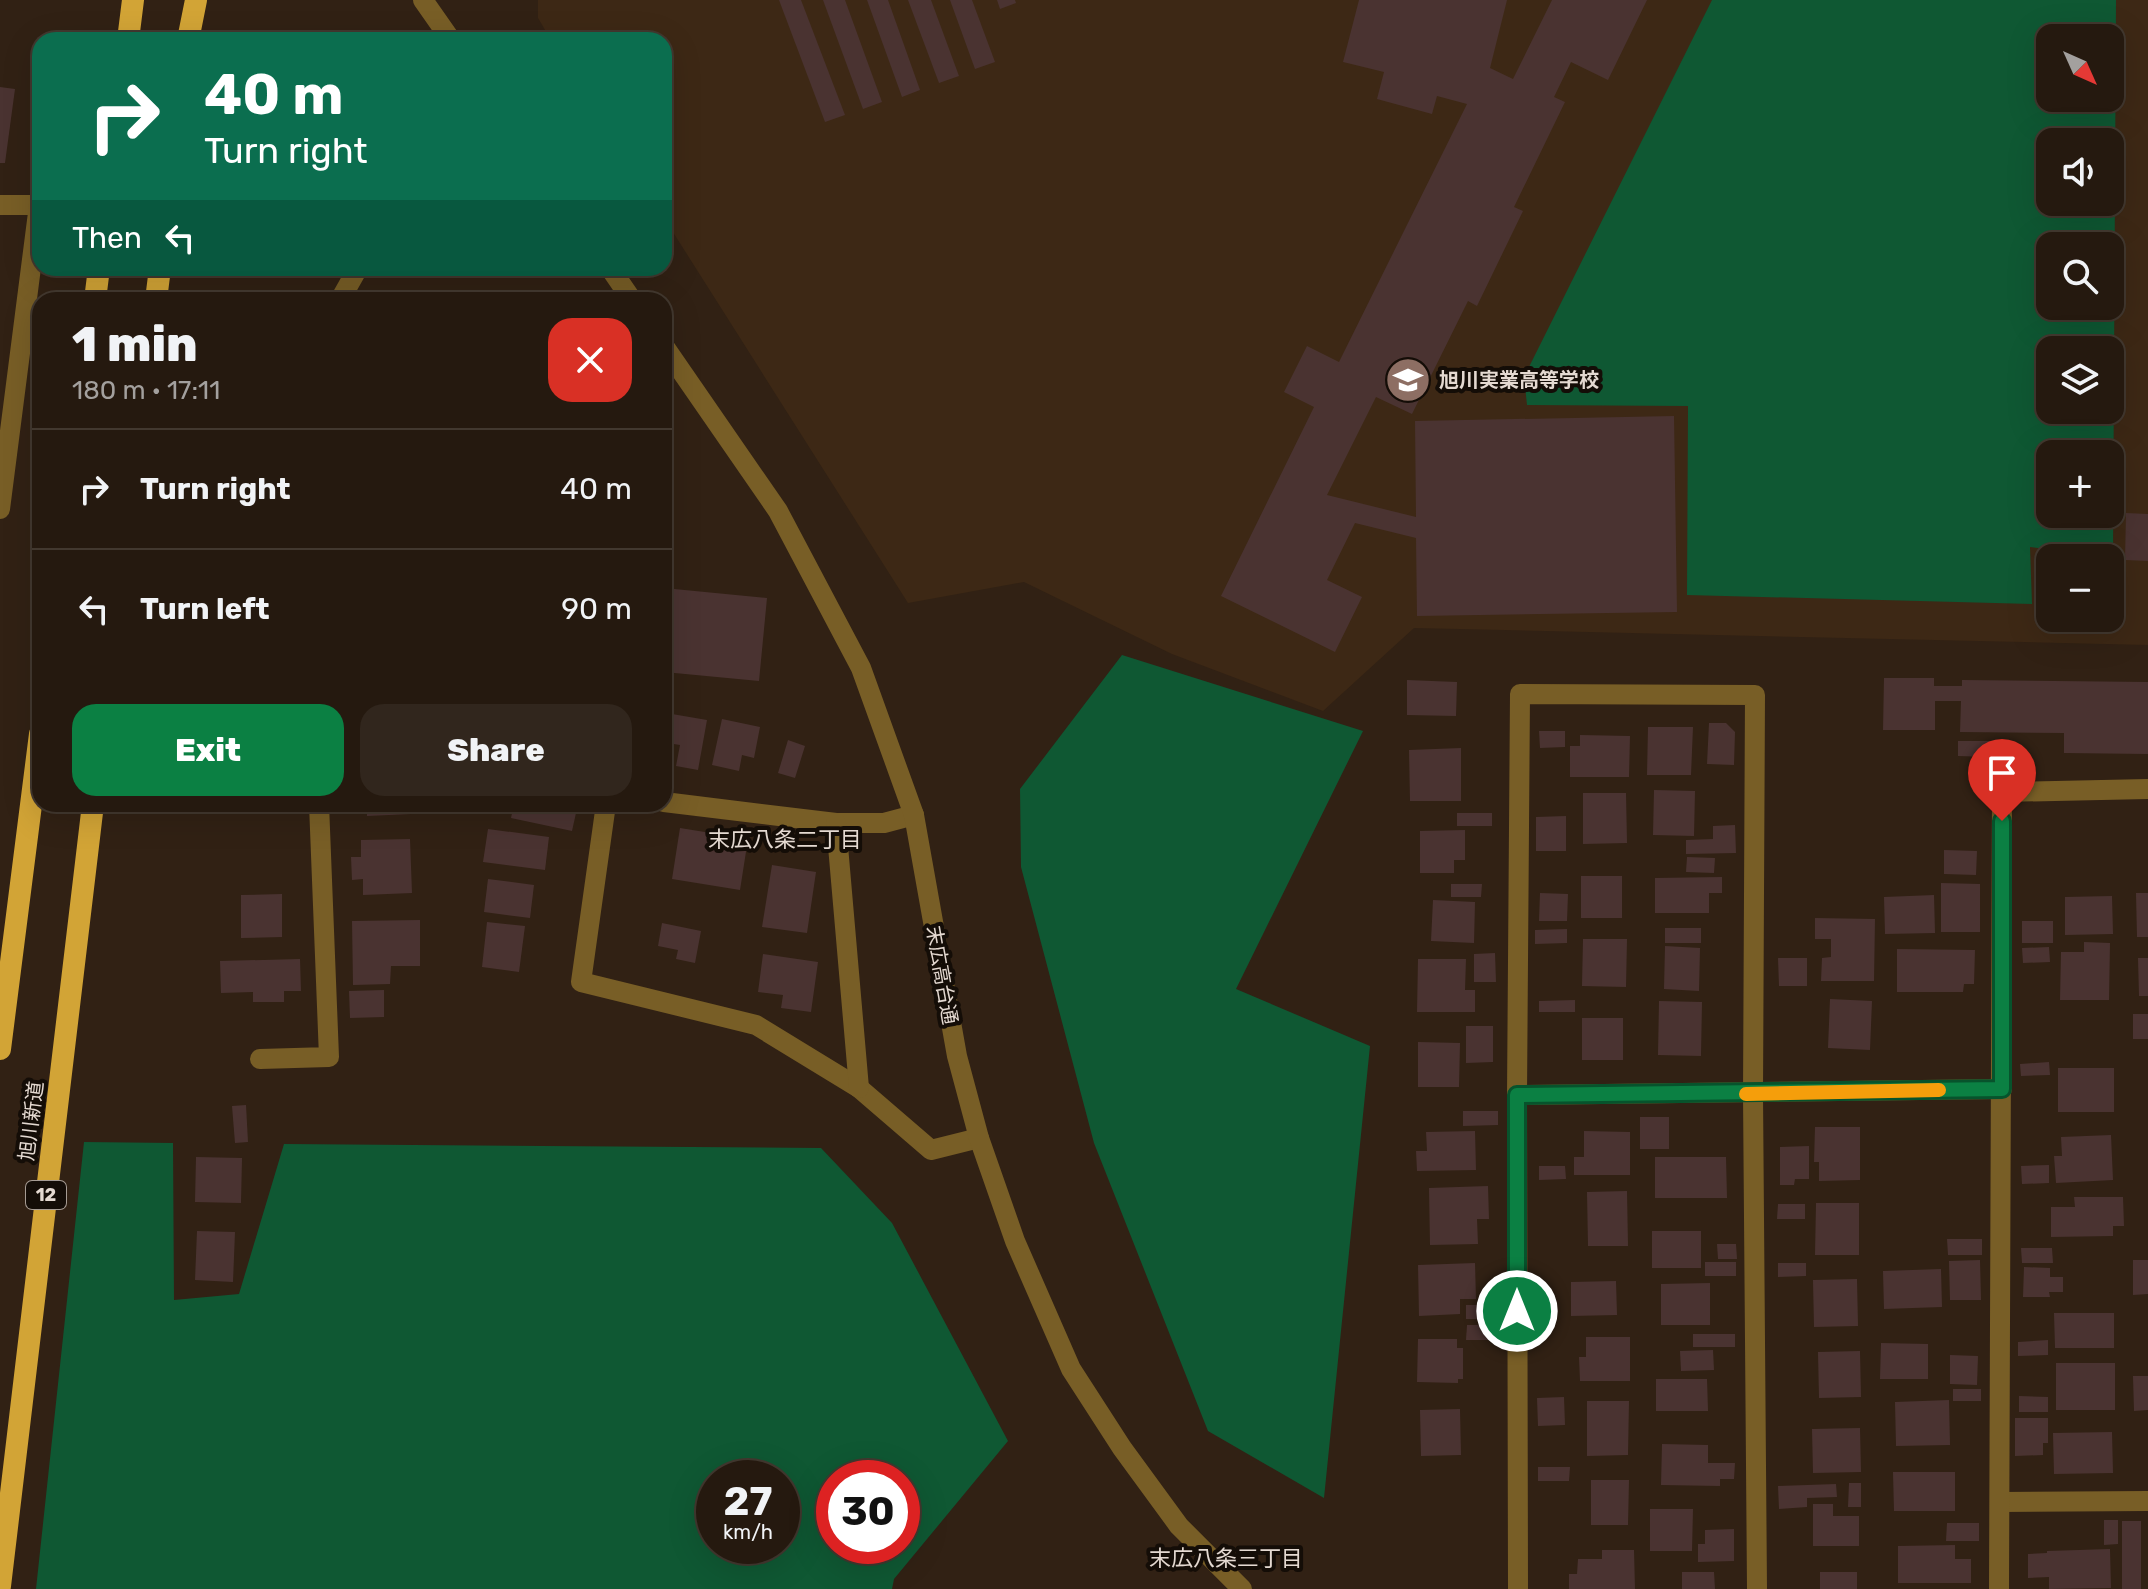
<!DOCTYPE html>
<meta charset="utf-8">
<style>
body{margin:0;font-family:Rubik,"Noto Sans JP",sans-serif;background:#31261d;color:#f1f3f6;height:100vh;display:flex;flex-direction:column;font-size:30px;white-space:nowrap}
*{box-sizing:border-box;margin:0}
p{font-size:26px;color:#a3a09e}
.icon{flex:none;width:44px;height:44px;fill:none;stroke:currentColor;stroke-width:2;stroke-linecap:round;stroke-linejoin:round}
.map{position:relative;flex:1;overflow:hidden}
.drawer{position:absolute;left:32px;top:292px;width:640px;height:520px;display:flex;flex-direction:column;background:#25190f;border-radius:24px;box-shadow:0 8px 32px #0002,0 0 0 2px #42382f}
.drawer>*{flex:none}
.hud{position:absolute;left:32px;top:32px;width:640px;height:244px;border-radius:24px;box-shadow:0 8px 32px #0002,0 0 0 2px #42382f;background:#0b6e4f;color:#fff;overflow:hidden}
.needle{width:52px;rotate:135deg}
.buttons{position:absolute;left:2036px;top:24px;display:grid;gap:16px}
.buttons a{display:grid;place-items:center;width:88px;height:88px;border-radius:16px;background:#25190f;box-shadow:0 8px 32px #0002,0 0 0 2px #42382f;font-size:40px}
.speed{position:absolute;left:696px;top:1460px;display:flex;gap:16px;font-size:40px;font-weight:700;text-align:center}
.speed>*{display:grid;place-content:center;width:104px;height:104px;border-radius:50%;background:#25190f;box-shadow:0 8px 32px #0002,0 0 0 2px #42382f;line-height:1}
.speed small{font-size:20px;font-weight:400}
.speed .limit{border:12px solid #d22;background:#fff;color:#111}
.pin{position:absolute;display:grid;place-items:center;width:68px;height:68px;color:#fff;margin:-82px -34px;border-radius:50% 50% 50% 0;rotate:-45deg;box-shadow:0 0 8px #0007}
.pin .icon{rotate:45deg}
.me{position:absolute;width:88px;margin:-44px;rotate:0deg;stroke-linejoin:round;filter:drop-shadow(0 0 6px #0008)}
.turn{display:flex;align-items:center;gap:28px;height:168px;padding:0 40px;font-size:36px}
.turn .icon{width:104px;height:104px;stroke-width:2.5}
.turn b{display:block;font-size:56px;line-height:68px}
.then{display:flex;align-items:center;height:76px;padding:0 40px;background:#0003;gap:16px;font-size:30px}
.round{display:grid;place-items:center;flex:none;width:84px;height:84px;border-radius:24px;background:#31261d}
.head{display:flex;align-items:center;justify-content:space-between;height:136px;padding:0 40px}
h1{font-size:48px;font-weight:800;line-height:60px}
.primary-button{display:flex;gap:16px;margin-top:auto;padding:16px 40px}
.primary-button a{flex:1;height:92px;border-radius:24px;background:#0b8043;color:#fff;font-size:32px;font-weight:800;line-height:92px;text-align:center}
.primary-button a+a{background:#31261d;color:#f1f3f6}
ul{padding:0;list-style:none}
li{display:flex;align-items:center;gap:24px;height:120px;padding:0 40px;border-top:2px solid #42382f}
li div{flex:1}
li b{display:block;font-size:30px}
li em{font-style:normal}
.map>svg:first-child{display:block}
</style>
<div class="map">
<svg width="2148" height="1589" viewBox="0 0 2148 1589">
<rect width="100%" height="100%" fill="#312114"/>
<path fill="#3d2815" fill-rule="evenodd" d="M538,0h1610v645l-734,-17 -91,83 -151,-57 -148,-72 -116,21 -244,-385v-178h-113l-13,-22zM2050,38h60v60h-60zM2050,142h60v60h-60zM2050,246h60v60h-60zM2050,350h60v60h-60zM2050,454h60v60h-60zM2050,558h60v60h-60z"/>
<g fill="#0f5833" fill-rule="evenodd">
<path d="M1712,0h404l-3,557 -83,-10 2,57 -345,-9 1,-189 -161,-1 -3,-28zM2050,38h60v60h-60zM2050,142h60v60h-60zM2050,246h60v60h-60zM2050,350h60v60h-60zM2050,454h60v60h-60z"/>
<path d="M1122,655l241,76 -127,258 134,57 -46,452 -116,-67 -114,-288 -73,-276 -1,-78z"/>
<path d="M84,1142l89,1 1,157 65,-6 45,-150 537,4 71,75 116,218 -114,138 -2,10h-856zM714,1478h68v68h-68zM834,1478h68v68h-68z"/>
</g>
<g fill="#4a3331">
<path d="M779,0h22l44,115 -20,7z"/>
<path d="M823,0h22l37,102 -19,7z"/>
<path d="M867,0h21l32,90 -18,7z"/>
<path d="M908,0h23l28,76 -20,7z"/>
<path d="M950,0h22l23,62 -20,7z"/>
<path d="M997,0h18l1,3 -16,6z"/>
<path d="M1359,0h148l-17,68 23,11 39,-79h95l-39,80 -37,-18 -17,35 11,5 -51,105 9,4 -46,95 -9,-5 -56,113 -36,-17 -49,98 89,22 -1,-96 259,-5 3,196 -260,4 -1,-78 -61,-15 -28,57 35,17 -27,55 -114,-56 93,-189 -30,-15 23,-46 32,16 128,-258 -30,-8 -5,18 -55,-15 7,-27 -41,-10z"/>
<path d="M0,87l15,2 -10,74h-5z"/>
<path d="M2126,513l22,1v47l-23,-1z"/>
<path d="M664,588l103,10 -8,83 -95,-9z"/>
<path d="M1884,678h50v8h28v-6l186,2v72l-84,-1v-20l-104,-1 1,-31h-26v29h-52z"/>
<path d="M1407,680l50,2 -1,34 -49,-1z"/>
<path d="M672,714l35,6 -9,50 -22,-4 4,-21 -13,-2z"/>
<path d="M722,719l38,8 -6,31 -12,-3 -3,16 -27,-6z"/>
<path d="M1709,723h17l9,9 -1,33 -27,-1z"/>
<path d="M1648,727h45l-2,48h-44z"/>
<path d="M1539,731h26v16l-25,1z"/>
<path d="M1580,735l50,1 -1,41h-59v-31h10z"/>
<path d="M788,740l17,6 -10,32 -17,-5z"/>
<path d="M1958,741h32l-1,16 -31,-1z"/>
<path d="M1461,748v53h-51l-1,-51z"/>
<path d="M1654,790l41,1 -1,45 -41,-1z"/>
<path d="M1583,793h43l1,50 -44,1z"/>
<path d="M367,804h44v10l-44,2z"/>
<path d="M514,804h64l-6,27 -61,-13z"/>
<rect x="1457" y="813" width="35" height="13"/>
<path d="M1566,816v35h-30v-34z"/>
<path d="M1735,825l1,28 -50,1v-14l27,-1v-13z"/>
<path d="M680,828l68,11 -8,51 -68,-11z"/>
<path d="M488,829l61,8 -4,33 -62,-8z"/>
<path d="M1465,830v30h-11v13h-34v-42z"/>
<path d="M410,839l2,54 -49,2v-16l-11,1 -1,-23h10v-17z"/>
<path d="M1944,850l33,1 -1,24 -32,-1z"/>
<path d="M1687,857l28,1 -1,15 -28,-1z"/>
<path d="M772,865l44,7 -9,61 -45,-6z"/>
<rect x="1581" y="876" width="41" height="42"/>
<path d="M1722,877v16h-13v20h-54v-35z"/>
<path d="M488,879l46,6 -4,33 -46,-6z"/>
<path d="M1941,883l39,1v48h-39z"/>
<path d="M1451,884h31l-1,13h-30z"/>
<path d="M1540,893l28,1 -1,27h-28z"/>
<path d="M2136,893h12v44h-11z"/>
<path d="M282,894v43l-41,1v-43z"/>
<path d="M1934,895l1,38 -50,1 -1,-37z"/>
<path d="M2112,896l1,38 -48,1v-38z"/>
<path d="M1433,900l42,2 -1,41 -43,-2z"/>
<path d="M1815,918l60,1 -1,62h-53l1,-23 9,-1v-18h-16z"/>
<path d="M420,920v46h-29l-1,18 -37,1 -1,-64z"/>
<rect x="2022" y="921" width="31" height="22"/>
<path d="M487,922l38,4 -6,46 -37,-5z"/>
<path d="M662,923l39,8 -6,32 -19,-4 2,-9 -20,-4z"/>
<rect x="1665" y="928" width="36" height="15"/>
<path d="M1567,929v14l-32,1v-14z"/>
<path d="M1583,939h44l-1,48 -44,-1z"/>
<path d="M2084,942l26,1 -1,57h-49l1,-48h23z"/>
<path d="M1665,946l35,2 -1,43 -35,-2z"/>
<path d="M2049,947l1,15 -27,1 -1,-15z"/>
<path d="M1897,949l78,1 -1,34h-10l-1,8h-66z"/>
<path d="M1495,953l1,29h-22v-28z"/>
<path d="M763,954l55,8 -7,50 -30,-4 2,-13 -25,-3z"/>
<path d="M1778,958h29v28h-28z"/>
<path d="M2138,958h10v38h-9z"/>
<path d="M300,959l1,32h-17v11h-31v-10l-32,1 -1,-32z"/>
<path d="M1418,959h48l-1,31h10v22h-58z"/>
<path d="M384,990v27l-34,1 -1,-27z"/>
<path d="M1830,999l42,2 -2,49 -42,-2z"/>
<path d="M1575,1000v12h-36v-11z"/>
<path d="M1659,1001l43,1 -1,54 -43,-1z"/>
<rect x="2133" y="1014" width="15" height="25"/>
<rect x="1582" y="1018" width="41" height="42"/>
<path d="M1466,1026h27v36l-27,1z"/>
<path d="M1418,1042l42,1 -1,44h-41z"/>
<path d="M2049,1062l1,13 -29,1 -1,-12z"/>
<rect x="2058" y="1068" width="56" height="44"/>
<path d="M246,1105l2,37 -13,1 -3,-37z"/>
<path d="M1463,1111h35v14l-35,1z"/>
<rect x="1640" y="1117" width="29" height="32"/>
<path d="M1815,1127h45v53l-41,1v-19h-5z"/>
<path d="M1475,1131l1,39 -59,1 -1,-20h11l-1,-19z"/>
<path d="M1584,1131l46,1v43h-56v-18h10z"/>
<path d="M2111,1135l2,45 -57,3 -2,-27h8l-1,-19z"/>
<path d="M1809,1146v33h-14l-1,6h-14v-38z"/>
<path d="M196,1157l46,1 -1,45 -46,-1z"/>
<path d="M1655,1157h71l1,41h-72z"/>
<path d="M2049,1165v18l-27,1 -1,-18z"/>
<path d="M1539,1166h26l1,13 -27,1z"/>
<path d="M1488,1186l1,33h-12l1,25 -48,1 -1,-57z"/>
<path d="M1627,1191l1,55h-40l-1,-54z"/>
<path d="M2074,1197h49l1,29h-11v10l-62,1v-30h24z"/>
<path d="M1816,1203h43v52h-44z"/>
<path d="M1778,1204h27v15h-28z"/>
<path d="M197,1231l38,1 -2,50 -38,-2z"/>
<rect x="1652" y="1231" width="49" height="37"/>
<path d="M1947,1239h35v16h-34z"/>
<path d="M1717,1244h19l1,15h-19z"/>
<path d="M2021,1248h31l1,15h-31z"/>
<path d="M1980,1260l1,40h-31l-1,-39z"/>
<path d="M2133,1260h15v34l-15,1z"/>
<rect x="1705" y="1262" width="31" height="14"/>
<path d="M1475,1263l1,36h-16v15l-41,2 -1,-51z"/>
<path d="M1778,1263h28v13l-28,1z"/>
<path d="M2024,1267l26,1v9h13v15h-14l1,5h-27z"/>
<path d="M1941,1269l1,38 -58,2 -1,-38z"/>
<path d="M1857,1279l1,47 -44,1 -1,-47z"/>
<path d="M1616,1281l1,34 -46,1v-34z"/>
<path d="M1710,1283v42h-49v-41z"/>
<rect x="1466" y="1305" width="28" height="14"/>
<path d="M2054,1313h60v35h-59z"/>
<path d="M1467,1325h26v15h-27z"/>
<rect x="1693" y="1334" width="42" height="13"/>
<path d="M1586,1337h44v44h-50l-1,-24h7z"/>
<path d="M1418,1339h39v9h6v31h-5v4l-41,-1z"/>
<path d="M2048,1340v15l-30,1v-14z"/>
<path d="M1881,1343l47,1v35h-48z"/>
<path d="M1713,1350l1,20 -33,1 -1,-20z"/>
<path d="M1860,1351l1,46 -42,1 -1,-46z"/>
<path d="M1950,1355l28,1 -1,29 -27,-1z"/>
<rect x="2056" y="1363" width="59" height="47"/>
<path d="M2133,1376h15v34l-14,1z"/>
<path d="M1656,1379h51l1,32h-52z"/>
<rect x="1953" y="1389" width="28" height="12"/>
<path d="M2019,1396l29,1v15h-29z"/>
<path d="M1564,1397l1,28 -27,1 -1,-28z"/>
<path d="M1949,1400l1,45 -54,1 -1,-44z"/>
<path d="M1587,1401h42l-1,54 -41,1z"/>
<path d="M1460,1409l1,46 -40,1 -1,-46z"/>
<path d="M2015,1418h33v25h-5v12l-28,1z"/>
<path d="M1860,1428l1,44 -48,1 -1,-44z"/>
<path d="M2112,1432l1,41 -59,1 -1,-41z"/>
<path d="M1662,1444l46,1v18h27l-1,16h-14v7l-59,-1z"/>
<path d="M1538,1467h32l-1,14h-31z"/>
<path d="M1893,1472h62v39h-61z"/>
<path d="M1591,1480h38l-1,45h-37z"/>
<path d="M1849,1483h12v24h-13z"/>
<path d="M1836,1484l1,13 -30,1v9l-28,2 -1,-23z"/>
<path d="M1813,1504h20v12h26v30h-46z"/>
<path d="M1650,1509h43l-1,42h-42z"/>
<path d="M2104,1520h14v24l-14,1z"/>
<rect x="2122" y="1521" width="19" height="68"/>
<path d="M1947,1523h32v18h-33z"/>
<path d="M1734,1529v32l-36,1v-18h7v-14z"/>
<path d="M1955,1545v14h16v24h-73v-37z"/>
<path d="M2110,1549l1,39 -62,1v-12l-21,1v-24l19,-1v-2z"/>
<path d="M1602,1550h32l1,39h-66v-15h8l1,-15h24z"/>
<path d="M1682,1572h32l1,17h-33z"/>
<rect x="1820" y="1572" width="37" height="17"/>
</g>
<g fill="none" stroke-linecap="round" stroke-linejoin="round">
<g stroke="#785e26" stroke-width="20">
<path d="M0,205h40"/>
<path d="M340,300l18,-32"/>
<path d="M0,509l39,-304"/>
<path d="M664,802l172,21h48l30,-8"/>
<path d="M606,804l-25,178 175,43 103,63 72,62 48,-12"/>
<path d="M836,823l23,265"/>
<path d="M260,1059l69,-2 -10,-253"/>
<path d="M1517,1095l485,-6"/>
<path d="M2000,1502l148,-1"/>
<path d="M1518,1589l-1,-494 3,-401 235,1 -2,399 4,495"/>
<path d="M1999,1589l3,-797 146,-3"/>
</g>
<g stroke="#785e26" stroke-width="20">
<path d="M423,0l28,40"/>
<path d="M610,268l22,32"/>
<path d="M664,346l114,165 83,157 53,147 43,241 22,82 36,103 56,128 51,79 57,78 63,63"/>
</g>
<g stroke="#d2a436" stroke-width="22">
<path d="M128,40l5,-40"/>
<path d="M188,40l8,-40"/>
<path d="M95,300l4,-32"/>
<path d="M156,300l4,-32"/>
<path d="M0,1049l40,-315"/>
<path d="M0,1586l93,-782"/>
</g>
</g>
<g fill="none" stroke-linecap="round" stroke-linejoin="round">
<g stroke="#07532c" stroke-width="20">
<path id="route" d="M1517,1311v-216l485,-6v-268"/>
</g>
<use href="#route" stroke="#0b8043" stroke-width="14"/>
<path stroke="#f59e0b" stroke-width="14" d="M1746,1094l193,-4"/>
</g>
<defs>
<g id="school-disc" transform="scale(2.3)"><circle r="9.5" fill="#8d6e63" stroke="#140d07"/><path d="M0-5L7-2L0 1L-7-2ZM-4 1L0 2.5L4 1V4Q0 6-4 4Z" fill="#fff"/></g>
</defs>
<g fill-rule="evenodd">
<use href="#school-disc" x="1408" y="380"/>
</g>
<g text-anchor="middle" stroke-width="8" stroke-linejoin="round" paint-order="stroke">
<rect fill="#140d07" stroke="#a69c94" stroke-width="2" x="26" y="1181" width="40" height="28" rx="6"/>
<g font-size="18" font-weight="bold" fill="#e4d9d1">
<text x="46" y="1201">12</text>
</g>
<g font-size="20" font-weight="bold" fill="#e4d9d1" stroke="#140d07" text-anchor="start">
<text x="1439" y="387">旭川実業高等学校</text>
</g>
<g font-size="20" fill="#e4d9d1" stroke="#140d07">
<text transform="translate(942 975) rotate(80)" y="7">末広高台通</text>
<text transform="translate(31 1121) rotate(-83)" y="7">旭川新道</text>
</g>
<g font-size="22" fill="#e4d9d1" stroke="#140d07">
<text x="785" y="847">末広八条二丁目</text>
<text x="1226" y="1566">末広八条三丁目</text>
</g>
</g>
</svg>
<div class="buttons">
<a><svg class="needle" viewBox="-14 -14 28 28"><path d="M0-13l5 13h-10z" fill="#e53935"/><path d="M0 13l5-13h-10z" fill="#a3a09e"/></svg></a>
<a><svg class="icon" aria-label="sound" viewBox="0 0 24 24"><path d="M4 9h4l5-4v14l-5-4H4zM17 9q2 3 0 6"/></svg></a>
<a><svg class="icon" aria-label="search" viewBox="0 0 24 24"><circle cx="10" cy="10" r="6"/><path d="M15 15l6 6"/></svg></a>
<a><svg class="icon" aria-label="layers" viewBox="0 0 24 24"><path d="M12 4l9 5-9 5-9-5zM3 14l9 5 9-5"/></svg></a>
<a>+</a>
<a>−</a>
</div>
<div class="speed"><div>27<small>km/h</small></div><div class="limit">30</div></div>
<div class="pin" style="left:2002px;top:821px;background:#d93025"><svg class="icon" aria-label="arrive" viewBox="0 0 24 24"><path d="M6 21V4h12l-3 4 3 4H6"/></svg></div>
<svg class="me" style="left:1517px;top:1311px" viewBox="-20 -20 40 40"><circle r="17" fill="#0b8043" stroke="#fff" stroke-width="3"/><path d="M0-11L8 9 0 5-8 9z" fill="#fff"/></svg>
<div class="hud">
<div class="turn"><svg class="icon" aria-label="right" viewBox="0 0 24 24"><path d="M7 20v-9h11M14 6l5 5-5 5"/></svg><div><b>40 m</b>Turn right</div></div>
<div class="then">Then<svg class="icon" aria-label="left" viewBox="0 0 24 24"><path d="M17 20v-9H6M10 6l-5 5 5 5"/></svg></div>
</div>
<section class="drawer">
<div class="head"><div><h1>1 min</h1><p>180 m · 17:11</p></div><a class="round" style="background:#d93025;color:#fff"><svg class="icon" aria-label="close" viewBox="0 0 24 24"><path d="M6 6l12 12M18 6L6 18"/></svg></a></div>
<ul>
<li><svg class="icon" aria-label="right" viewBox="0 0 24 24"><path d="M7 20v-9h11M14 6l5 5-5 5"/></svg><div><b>Turn right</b></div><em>40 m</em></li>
<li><svg class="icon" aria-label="left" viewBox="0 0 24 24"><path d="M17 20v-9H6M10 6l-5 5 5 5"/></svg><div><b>Turn left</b></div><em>90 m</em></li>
</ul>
<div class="primary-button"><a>Exit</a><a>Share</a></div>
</section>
</div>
